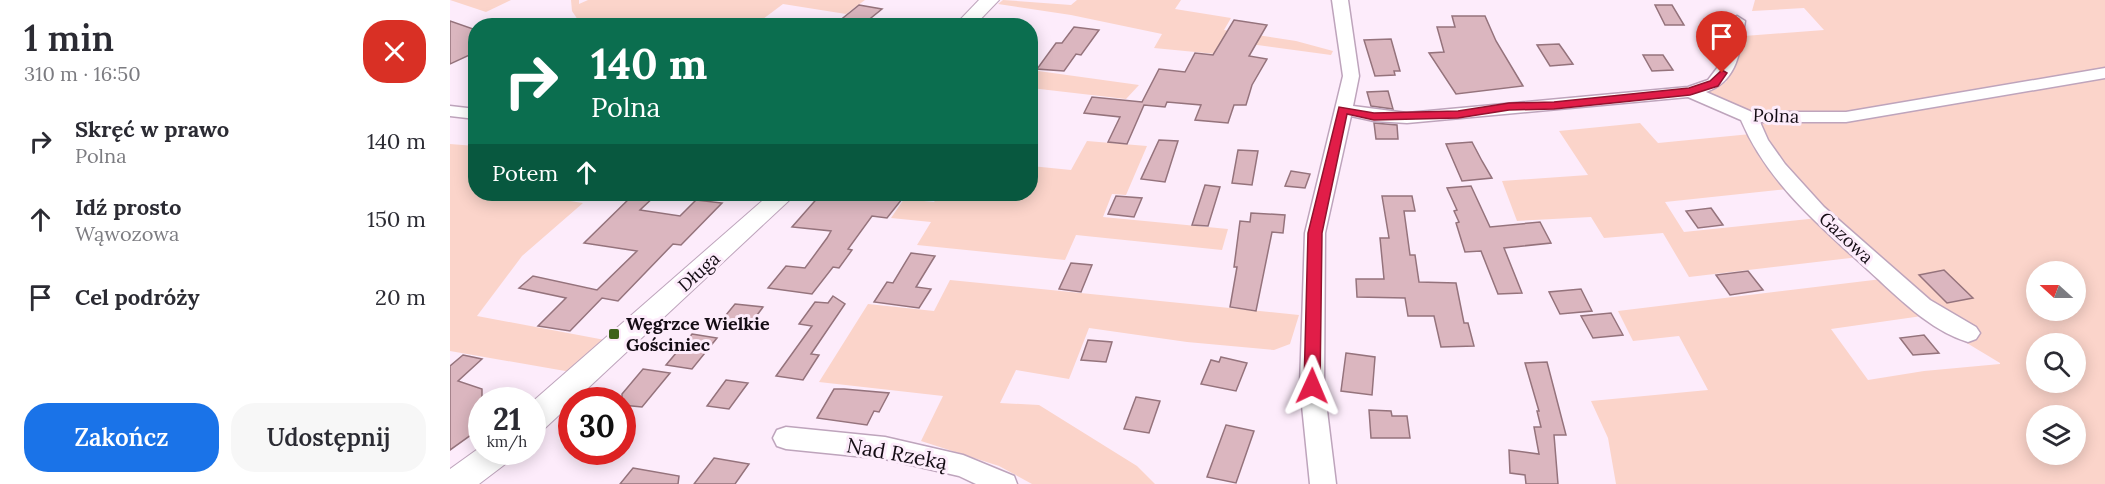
<!DOCTYPE html>
<html lang="pl">
<meta charset="utf-8">
<style>
body{margin:0;font-family:Lora,serif;background:#f7f7f7;color:#2b2b33;height:100vh;display:flex;flex-direction:column;font-size:22px;white-space:nowrap}
*{box-sizing:border-box;margin:0}
p{font-size:20px;color:#7c7c81}
.icon{flex:none;width:33px;height:33px;fill:none;stroke:currentColor;stroke-width:2;stroke-linecap:round;stroke-linejoin:round}
.map{position:relative;flex:1;overflow:hidden}
.sheet{display:flex;flex-direction:column;background:#fff;width:450px}
.sheet>*{flex:none}
.top-card{position:absolute;left:18px;top:18px;width:570px;height:183px;border-radius:24px;box-shadow:0 3px 15px #0003;background:#0b6e4f;color:#fff;overflow:hidden}
.needle{width:39px;rotate:291deg}
.fabs{position:absolute;left:1576px;top:261px;display:grid;gap:12px}
.fabs a{display:grid;place-items:center;width:60px;height:60px;border-radius:50%;background:#fff;box-shadow:0 3px 15px #0003;font-size:30px}
.speed{position:absolute;left:18px;top:387px;display:flex;gap:12px;font-size:30px;font-weight:700;text-align:center}
.speed>*{display:grid;place-content:center;width:78px;height:78px;border-radius:50%;background:#fff;box-shadow:0 3px 15px #0003;line-height:1}
.speed small{font-size:15px;font-weight:400}
.speed .limit{border:9px solid #d22;background:#fff;color:#111}
.pin{position:absolute;display:grid;place-items:center;width:51px;height:51px;color:#fff;margin:-62px -26px;border-radius:50% 50% 50% 0;rotate:-45deg;box-shadow:0 0 6px #0007}
.pin .icon{rotate:45deg}
.me{position:absolute;width:66px;margin:-33px;rotate:1deg;stroke-linejoin:round;filter:drop-shadow(0 0 4px #0008)}
.turn{display:flex;align-items:center;gap:21px;height:126px;padding:0 24px;font-size:27px}
.turn .icon{width:78px;height:78px;stroke-width:2.5}
.turn b{display:block;font-size:42px;line-height:51px}
.then{display:flex;align-items:center;height:57px;padding:0 24px;background:#0003;gap:12px;font-size:22px}
.round{display:grid;place-items:center;flex:none;width:63px;height:63px;border-radius:24px;background:#f7f7f7}
.summary{display:flex;align-items:center;justify-content:space-between;height:102px;padding:0 24px}
h1{font-size:36px;font-weight:600;line-height:45px}
.cta{display:flex;gap:12px;margin-top:auto;padding:12px 24px}
.cta a{flex:1;height:69px;border-radius:24px;background:#1a73e8;color:#fff;font-size:24px;font-weight:600;line-height:69px;text-align:center}
.cta a+a{background:#f7f7f7;color:#2b2b33}
ul{padding:0;list-style:none}
li{display:flex;align-items:center;gap:18px;height:78px;padding:0 24px}
li div{flex:1}
li b{display:block;font-size:22px}
li em{font-style:normal}
main{display:flex;flex:1;min-height:0}
.map>svg:first-child{display:block}
</style>
<main>
<section class="sheet">
<div class="summary"><div><h1>1 min</h1><p>310 m · 16:50</p></div><a class="round" style="background:#d93025;color:#fff"><svg class="icon" aria-label="close" viewBox="0 0 24 24"><path d="M6 6l12 12M18 6L6 18"/></svg></a></div>
<ul>
<li><svg class="icon" aria-label="right" viewBox="0 0 24 24"><path d="M7 20v-9h11M14 6l5 5-5 5"/></svg><div><b>Skręć w prawo</b><p>Polna</p></div><em>140 m</em></li>
<li><svg class="icon" aria-label="ahead" viewBox="0 0 24 24"><path d="M12 20V5M6 11l6-6 6 6"/></svg><div><b>Idź prosto</b><p>Wąwozowa</p></div><em>150 m</em></li>
<li><svg class="icon" aria-label="arrive" viewBox="0 0 24 24"><path d="M6 21V4h12l-3 4 3 4H6"/></svg><div><b>Cel podróży</b></div><em>20 m</em></li>
</ul>
<div class="cta"><a>Zakończ</a><a>Udostępnij</a></div>
</section>
<div class="map">
<svg width="1655" height="484" viewBox="0 0 1655 484">
<rect width="100%" height="100%" fill="#fdecfb"/>
<g fill="#fbd4ca" fill-rule="evenodd">
<path d="M0,0h61l-25,12z"/>
<path d="M121,0h8v4l9,-4h277l-19,14 -63,-10 -28,21h-179l2,-5 -6,-9z"/>
<path d="M553,0l68,5 6,-5h104l-6,9 56,9 -7,12 72,11 37,10 -2,4 -110,-15 -5,14 -62,-6 8,-14 -91,-19 -73,-11z"/>
<path d="M1305,0h350v484h-489l-8,-46 -17,-37 117,-11 -29,-54 -46,5 -15,-30 264,-32 -51,-64 -60,-64 -16,-33 -51,-26 22,-10 12,-24 6,-22 80,-6 -20,-22 -52,3zM1587,272h39v38h-39zM1472,316l78,47v1l-76,7 -56,9 -37,-51zM1587,344h39v38h-39zM1587,416h39v38h-39z"/>
<path d="M581,70l108,15 -13,14 -95,-11z"/>
<path d="M1190,123l18,20 93,-9 37,55 -123,13 19,30 134,-14 41,39 -170,20 -26,-44 -59,5 -13,-21 -74,4 -15,-40 86,-6 -29,-44z"/>
<path d="M637,141l60,5 -21,49 -14,-1 -9,23 125,12 -6,21 -146,-15 -11,25 -148,-15 14,-23 -40,-4 13,-19 30,3 6,-8h90l1,-28 40,4z"/>
<path d="M0,144l25,2 1,48h48l59,9 -61,53 -45,60 128,24 -34,32 -121,-21z"/>
<path d="M500,280l349,35 -9,29 -16,6 -87,-8 -98,-14 -20,51 -53,-9 -16,33 39,2 98,61 18,18h-123l-33,-18 -78,-25 22,-45 -124,-14 49,-78 66,7z"/>
</g>
<g fill="#dbb6bf" stroke="#95737c" stroke-width="1.5">
<path d="M409,5l23,4 -21,17h-28z"/>
<path d="M1205,5h17l12,20h-19z"/>
<path d="M1002,16h33l11,25 27,45 -67,8 -27,-41 15,-1 -7,-25h18z"/>
<path d="M784,20l33,5 -18,31 18,3 -15,26 -6,20h-12l-6,18 -33,-3 6,-15 -34,-3 -2,5 -21,-2 -17,39 -19,-2 12,-25 -36,-4 8,-16 50,5 17,-33 26,3 10,-19 18,2z"/>
<path d="M0,21l26,9v22l-26,12z"/>
<path d="M624,27l25,3 -18,25 -5,-1 -12,17 -27,-2 19,-26h6z"/>
<path d="M941,39l9,32h-6l1,4 -20,1 -11,-36z"/>
<path d="M1109,44l5,7 9,13 -23,2 -13,-21z"/>
<path d="M1193,55h20l10,15 -21,1z"/>
<path d="M938,91l5,18 -22,-3 -4,-14z"/>
<path d="M924,123l23,2 1,14h-22z"/>
<path d="M709,140l19,1 -13,41 -24,-3z"/>
<path d="M1022,142l10,19 10,17 -30,3 -16,-37z"/>
<path d="M788,150l20,1 -6,34 -20,-2z"/>
<path d="M841,171l19,3 -5,14 -20,-2z"/>
<path d="M755,185l15,2 -12,39 -16,-1z"/>
<path d="M1021,186l19,41 50,-5 11,21 -47,5 18,45 -24,1 -17,-43 -16,1 -9,-29 3,-1 -5,-11 3,-1 -10,-22z"/>
<path d="M184,194h23l-17,16 40,6 16,-16 26,3 -41,42 -8,-1 -55,57 -16,-3 -32,33 -32,-5 28,-28 -47,-10 14,-12 64,14 40,-39 -53,-8z"/>
<path d="M371,194h85l-19,24 -15,-2 -24,33 4,1 -13,18 -6,-1 -21,27 -44,-6 18,-22 19,2 22,-30 4,-7 -39,-4z"/>
<path d="M666,196l26,2 -8,19 -26,-3z"/>
<path d="M932,196h30l3,15h-11l6,44h5l4,27 37,1 8,40h4l6,23 -33,1 -7,-31h-26l-3,-18 -48,-1 -1,-18h28l-4,-41h9z"/>
<path d="M1261,208l12,17 -25,3 -12,-17z"/>
<path d="M801,213l34,2 -2,18 -11,-1 -16,79 -26,-4 7,-40h-3l6,-46 10,1z"/>
<path d="M461,253l24,3 -19,31 15,2 -12,19 -45,-6 13,-20 6,1z"/>
<path d="M621,263l21,2 -11,27 -22,-3z"/>
<path d="M1494,270l29,28 -26,5 -28,-28z"/>
<path d="M1298,271l15,19 -33,5 -14,-20z"/>
<path d="M1131,289l11,22 -32,3 -11,-22z"/>
<path d="M383,296l12,8 -34,50 8,1 -16,25 -27,-4 36,-50 -13,-2 16,-22 13,1z"/>
<path d="M285,304l28,3 -17,23 -29,-4z"/>
<path d="M1161,313l12,22 -30,3 -12,-22z"/>
<path d="M242,334l25,4 -25,31 -26,-4z"/>
<path d="M1474,335l15,18 -26,2 -13,-17z"/>
<path d="M638,340l24,2 -6,20 -25,-2z"/>
<path d="M896,353l29,4 -3,38 -31,-4z"/>
<path d="M13,355l19,4 -24,22 24,8v38l-32,23v-84z"/>
<path d="M771,357l26,6 -11,28 -35,-7 10,-24 8,2z"/>
<path d="M1097,362l19,73h-12l4,49h-32l-1,-9 -15,-2 -1,-23 30,4 -5,-27h7l-4,-16h2l-14,-48z"/>
<path d="M193,369l27,4 -28,34 -20,-2v-11z"/>
<path d="M276,380l22,3 -19,26 -22,-3z"/>
<path d="M384,389h10l45,4 -10,19 -5,-1 -7,14 -50,-7z"/>
<path d="M686,397l24,4 -11,32 -25,-4z"/>
<path d="M919,410l22,1 1,5h15l3,22h-39z"/>
<path d="M776,425l28,6 -18,52 -29,-6z"/>
<path d="M264,458l35,6 -14,20h-41z"/>
<path d="M183,468l46,8 -1,8h-58z"/>
</g>
<g fill="none" stroke-linecap="round" stroke-linejoin="round">
<g stroke="#bea4bc" stroke-width="3">
<g id="minor">
<path d="M882,0h16l11,76 -6,30 54,7 281,-26 20,-7 13,-17 8,-42 8,-5 8,5c-5,30 -7,60 -39,71l46,20h94l259,-44v10l-259,44h-86l8,18 17,24 39,43 106,93 46,27 4,6 -4,6 -8,3c-39,-12 -70,-45 -100,-72 -48,-44 -101,-88 -127,-150l-53,-23 -281,26 -33,-2 -23,-5 -26,117 -1,153 12,98h-26l-10,-98 5,-153 38,-157z"/>
<path d="M0,106l26,3v10l-26,-3z"/>
<path d="M336,427l99,10 78,18 51,21 3,8h-41l-17,-8 -74,-17 -99,-10 -9,-3 -4,-8 4,-8z"/>
</g>
</g>
<g stroke="#bea4bc" stroke-width="2">
<g id="tertiary">
<path d="M529,0h20l-25,26h-20z"/>
<path d="M320,194h26l-253,236 -11,4v-32z"/>
<path d="M32,446v6h31l-5,10 -29,22h-29v-15z"/>
</g>
</g>
<use href="#minor" fill="#fff" fill-rule="evenodd"/>
<use href="#tertiary" fill="#fff" fill-rule="evenodd"/>
</g>
<path fill="#e11d48" stroke="#92132f" stroke-width="1.5" d="M1272,70l5,3 -9,13 -28,9 -136,14 -45,1 -51,8 -84,2 -27,-6 -25,119 -2,153 -8,6 -5,-1 -3,-5 4,-153 31,-126 35,6 84,-2 51,-8 45,-1 135,-14 21,-7z"/>
<rect fill="#3d621b" stroke="#fdecfb" stroke-width="2" x="158" y="328" width="12" height="12" rx="3"/>
<g text-anchor="middle" stroke-width="6" stroke-linejoin="round" paint-order="stroke">
<g font-size="18" fill="#140c14" stroke="#fdecfb">
<text transform="translate(1326 116) rotate(2)" y="6">Polna</text>
<text transform="translate(1396 238) rotate(43)" y="6">Gazowa</text>
<text transform="translate(249 272) rotate(-42)" y="6">Długa</text>
</g>
<g font-size="18" font-weight="bold" fill="#140c14" stroke="#fdecfb" text-anchor="start">
<text x="176" y="330">Węgrzce Wielkie<tspan x="176" dy="21">Gościniec</tspan></text>
</g>
<g font-size="21" fill="#140c14" stroke="#fdecfb">
<text transform="translate(447 454) rotate(10)" y="7">Nad Rzeką</text>
</g>
</g>
</svg>
<div class="fabs">
<a><svg class="needle" viewBox="-14 -14 28 28"><path d="M0-13l5 13h-10z" fill="#e53935"/><path d="M0 13l5-13h-10z" fill="#7c7c81"/></svg></a>
<a><svg class="icon" aria-label="search" viewBox="0 0 24 24"><circle cx="10" cy="10" r="6"/><path d="M15 15l6 6"/></svg></a>
<a><svg class="icon" aria-label="layers" viewBox="0 0 24 24"><path d="M12 4l9 5-9 5-9-5zM3 14l9 5 9-5"/></svg></a>
</div>
<div class="speed"><div>21<small>km/h</small></div><div class="limit">30</div></div>
<div class="pin" style="left:1272px;top:73px;background:#d93025"><svg class="icon" aria-label="arrive" viewBox="0 0 24 24"><path d="M6 21V4h12l-3 4 3 4H6"/></svg></div>
<svg class="me" style="left:862px;top:386px" viewBox="-20 -20 40 40"><path d="M0-17L14 15 0 8-14 15z" fill="#e11d48" stroke="#fff" stroke-width="4"/></svg>
<div class="top-card">
<div class="turn"><svg class="icon" aria-label="right" viewBox="0 0 24 24"><path d="M7 20v-9h11M14 6l5 5-5 5"/></svg><div><b>140 m</b>Polna</div></div>
<div class="then">Potem<svg class="icon" aria-label="ahead" viewBox="0 0 24 24"><path d="M12 20V5M6 11l6-6 6 6"/></svg></div>
</div>
</div>
</main>
